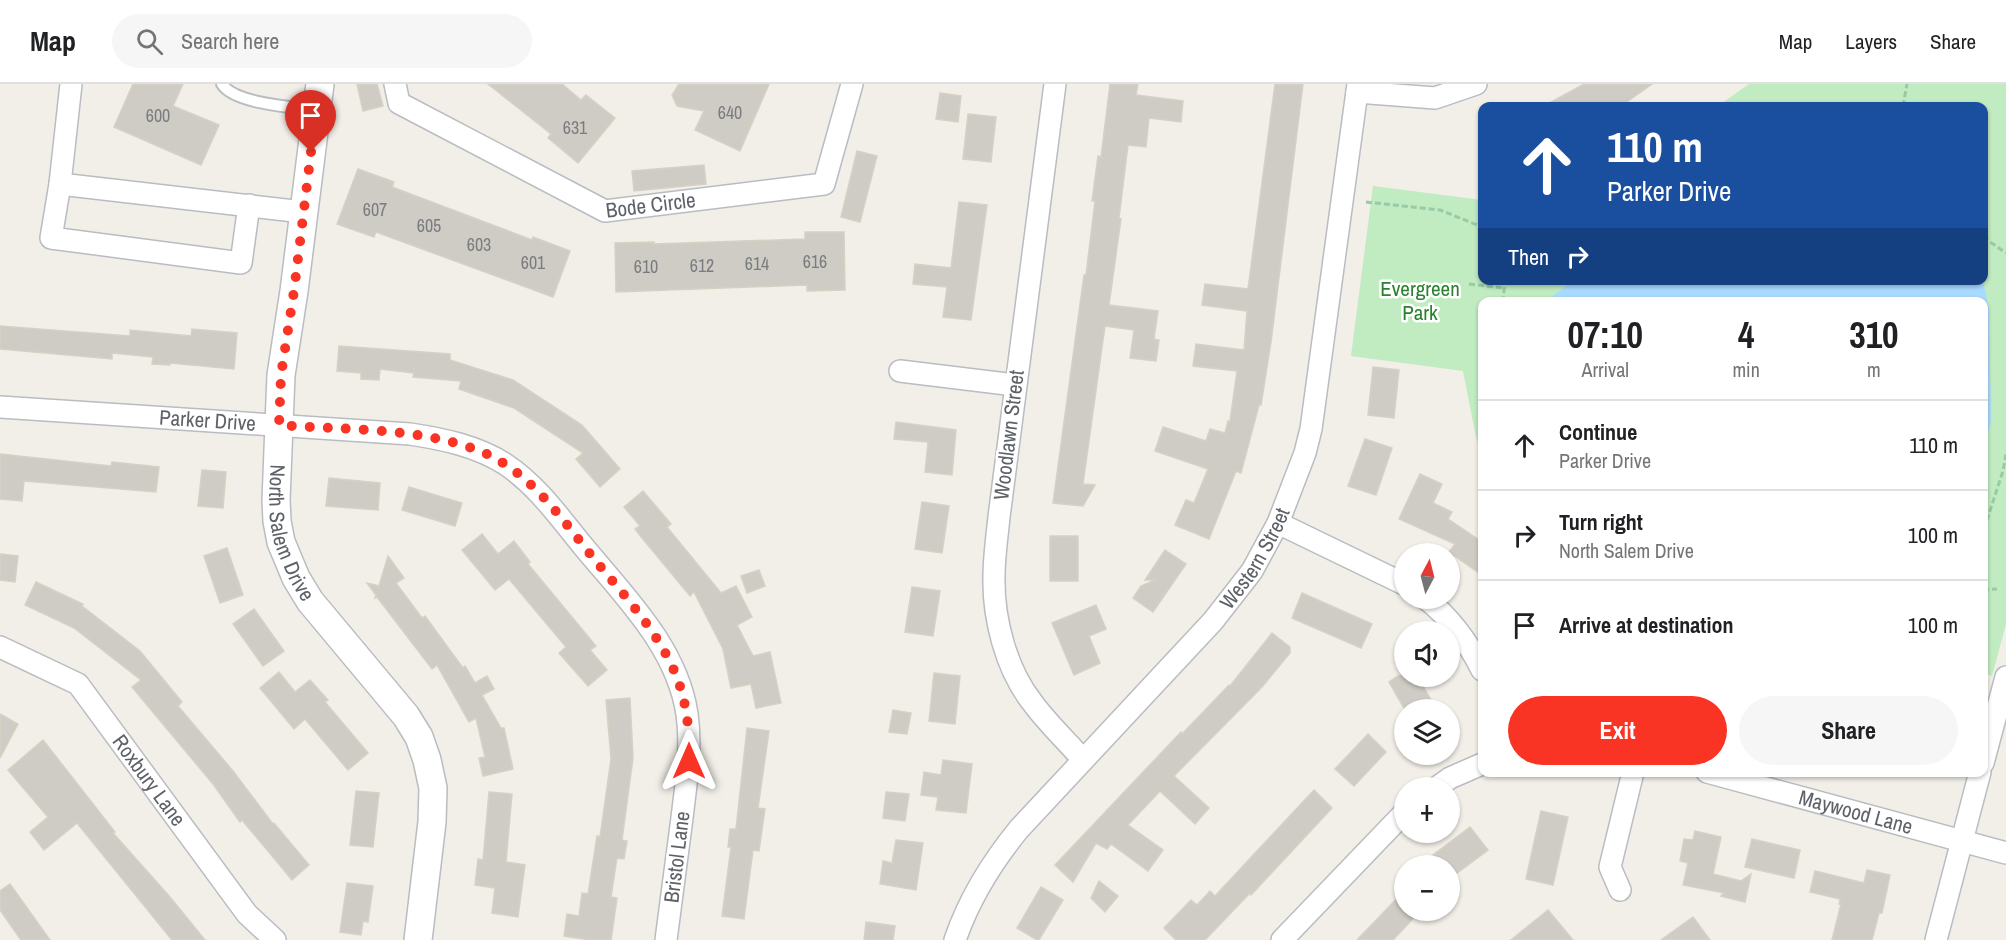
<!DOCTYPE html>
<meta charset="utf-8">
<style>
body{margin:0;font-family:"Archivo Narrow",sans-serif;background:#f6f6f6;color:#202124;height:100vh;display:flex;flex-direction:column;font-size:22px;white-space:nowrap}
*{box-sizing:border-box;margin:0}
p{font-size:20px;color:#757577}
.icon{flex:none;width:33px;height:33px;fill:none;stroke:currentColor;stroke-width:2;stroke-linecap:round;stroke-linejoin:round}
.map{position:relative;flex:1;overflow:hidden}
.panel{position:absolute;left:1478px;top:213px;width:510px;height:480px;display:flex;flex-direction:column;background:#fff;border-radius:12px;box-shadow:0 2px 4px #0004}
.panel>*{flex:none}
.hud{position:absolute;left:1478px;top:18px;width:510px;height:183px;border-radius:12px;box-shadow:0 2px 4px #0004;background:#1a4fa0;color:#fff;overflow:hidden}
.needle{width:39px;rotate:7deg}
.buttons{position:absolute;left:1394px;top:459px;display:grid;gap:12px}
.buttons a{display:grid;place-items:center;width:66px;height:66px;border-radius:50%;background:#fff;box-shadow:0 2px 4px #0004;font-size:30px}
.pin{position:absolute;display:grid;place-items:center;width:51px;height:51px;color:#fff;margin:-62px -26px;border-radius:50% 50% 50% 0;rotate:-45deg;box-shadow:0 0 6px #0007}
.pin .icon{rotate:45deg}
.me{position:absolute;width:66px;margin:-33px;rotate:0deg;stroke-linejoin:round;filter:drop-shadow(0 0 4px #0008)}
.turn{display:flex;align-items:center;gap:21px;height:126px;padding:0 30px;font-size:27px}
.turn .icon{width:78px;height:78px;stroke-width:2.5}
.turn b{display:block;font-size:42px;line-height:51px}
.then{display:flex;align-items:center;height:57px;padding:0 30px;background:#0003;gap:12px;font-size:22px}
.eta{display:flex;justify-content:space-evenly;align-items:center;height:102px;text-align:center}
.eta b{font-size:36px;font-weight:700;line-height:42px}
.button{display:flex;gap:12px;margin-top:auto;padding:12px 30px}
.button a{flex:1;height:69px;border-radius:36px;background:#fa3424;color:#fff;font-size:24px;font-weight:700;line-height:69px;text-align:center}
.button a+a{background:#f6f6f6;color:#202124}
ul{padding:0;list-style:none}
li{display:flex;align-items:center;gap:18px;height:90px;padding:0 30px;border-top:2px solid #e0e0e0}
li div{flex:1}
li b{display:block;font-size:22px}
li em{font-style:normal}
header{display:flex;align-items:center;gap:36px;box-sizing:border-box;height:84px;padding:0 30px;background:#fff;border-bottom:2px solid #e0e0e0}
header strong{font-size:28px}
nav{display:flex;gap:33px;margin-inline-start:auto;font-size:21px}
.search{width:420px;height:54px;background:#f6f6f6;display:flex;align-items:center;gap:15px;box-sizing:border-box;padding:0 21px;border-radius:33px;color:#757577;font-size:22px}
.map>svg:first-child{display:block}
</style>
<header>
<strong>Map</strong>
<div class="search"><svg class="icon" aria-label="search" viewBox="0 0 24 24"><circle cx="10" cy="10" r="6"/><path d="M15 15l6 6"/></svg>Search here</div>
<nav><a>Map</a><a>Layers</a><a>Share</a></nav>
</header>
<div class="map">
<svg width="2006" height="856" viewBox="0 0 2006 856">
<rect width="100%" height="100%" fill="#f1efe7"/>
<path fill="#c1ebc1" d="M1749,0h257v540l-14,52 -9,-3v-371h-501v153l-6,-18 -13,-66 -112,-15 22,-170 109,14v80h501v-174h-265z"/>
<path fill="#a9daff" d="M1983,196l6,29 2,111 -8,38v-156l-433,-1 4,-6 19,-14z"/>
<g fill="#cfccc5" stroke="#d7d1c4" stroke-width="1.5">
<path d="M133,0h50l-10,22 46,19 -18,40 -87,-38z"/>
<path d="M357,0h20l6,22 -20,5z"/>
<path d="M488,0h74l19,16 5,-5 29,23 -37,45 -30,-25 3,-4z"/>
<path d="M679,0h90l-29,67 -45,-21 9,-19 -27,-5 -5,-11z"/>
<path d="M1110,0h28l-2,11 47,6 -2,21 -32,-4 -3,29 -18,-2 -9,73 2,1 -12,86 49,6 -4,28 5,1 -3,21 -26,-3 4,-28 -29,-4 -22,158 12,1 -12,21 -30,-3 31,-228h2l9,-74h-3l6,-45 3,1z"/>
<path d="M1275,0h28l-32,258 -10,63h-2l-18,68 -5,-2 -27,68 -34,-14 11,-25 8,3 14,-34 -53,-18 8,-24 43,14 4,-12 15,4 3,-12h2l7,-50 -44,-5 3,-22 48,6 3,-39 -45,-6 3,-21 43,5z"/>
<path d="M1584,0h68l-31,22h-77z"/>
<path d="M940,9l21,3 -3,26 -22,-3z"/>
<path d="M968,30l28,3 -5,45 -28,-3z"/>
<path d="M857,67l20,5 -17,66 -19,-5z"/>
<path d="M704,81l2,19 -72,7 -2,-20z"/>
<path d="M358,85l36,13 -2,5 140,53 1,-3 37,14 -17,46 -177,-65 -2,5 -37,-13z"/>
<path d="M959,118l28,3 -16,115 -28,-3 4,-30 -34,-3 2,-20 36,4z"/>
<path d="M805,148h39l1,58 -38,1v-6l-191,7 -1,-49 39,-1v2l151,-5z"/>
<path d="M0,242l130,10v-6l61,6 1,-7 45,4 -3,36 -64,-6v2l-18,-1 1,-7 -41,-4v6l-112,-10z"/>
<path d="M339,262l111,8v6l63,20 69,45 38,44 -20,18 -24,-28 7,-6 -69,-45 -55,-19 2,-8 -48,-4 1,-4 -34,-4 -1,11 -18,-1v-6l-24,-2z"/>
<path d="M1373,283l26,3 -5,48 -26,-3z"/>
<path d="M896,338l60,8 -4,45 -27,-3 3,-30 -34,-3z"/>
<path d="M1365,355l27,9 -16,47 -28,-9z"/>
<path d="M0,370l111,12 1,-4 47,5 -3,25 -132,-11 -2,20 -22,-2z"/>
<path d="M202,386l24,2 -3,36 -25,-2z"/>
<path d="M1420,390l22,10 -9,19 19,9 -4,7 34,23v33l-33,-23 6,-8 -56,-25z"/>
<path d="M329,394l51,5 -2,27 -52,-4z"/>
<path d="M409,403l53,16 -7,23 -53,-16z"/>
<path d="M643,407l28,33 -4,3 54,66 15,-7 16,31 -15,8 16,31 17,-4 11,51 -25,5 -5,-24 -20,4 -8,-39 -29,-57 -4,4 -48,-58 -7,-9 5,-3 -16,-19z"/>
<path d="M922,418l27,4 -7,47 -27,-4z"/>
<path d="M482,450l16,20 16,-13 16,21 -2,2 68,82 -6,4 17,20 -19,16 -29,-33 7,-6 -57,-68 -14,11 -33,-40z"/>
<rect x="1050" y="452" width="28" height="45"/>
<path d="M227,464l16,47 -23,8 -16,-47z"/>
<path d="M1165,466l21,14 -33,48 -20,-14 8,-12 14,-6h-10z"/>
<path d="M0,470l18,2 -3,26 -15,-2z"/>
<path d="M388,472l16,22 -8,5 26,35 3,-2 38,52 2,-2 10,17 12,-7 7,13 -12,6 19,33h3l9,41 -30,7 -4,-18 6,-1 -9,-39 -7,4 -32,-57 -5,4 -55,-72 -2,1 1,-3 -9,-12 12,3z"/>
<path d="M759,486l6,16 -18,7 -6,-17z"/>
<path d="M36,498l47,22 -1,2 58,45 42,51 -4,4 55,65 40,53 1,-1 35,42 -17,15 -50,-60 -2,2 -27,-38 -81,-97 9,-7 -67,-52 -49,-23z"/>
<path d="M912,503l28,4 -7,45 -28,-4z"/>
<path d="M1302,509l70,31 -11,24 -69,-30z"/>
<path d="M1096,521l10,24 -17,7 11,27 -26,12 -22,-52z"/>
<path d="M254,525l30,42 -21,15 -30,-42z"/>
<path d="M1272,549l18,14v6l-28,34 -88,89 35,32 -14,16 -35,-33 -32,34 35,25 -15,21 -37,-27 -4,5 -11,-6 -23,39 -18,-17 126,-133 1,2 47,-49 1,1z"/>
<path d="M279,588l16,20 15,-12 18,20 -3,2 43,51 -20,17 -43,-51 -11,10 -34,-41z"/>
<path d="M934,589l26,3 -5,48 -26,-3z"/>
<path d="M1398,592h19l20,34h-32l-16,-28z"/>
<path d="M630,614l3,60 -11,82 5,1 -3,18 -7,-1 -6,39 6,1 -6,42h-21l-26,-4 3,-22 12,2 3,-23 6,1 9,-58 3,1 11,-78 -5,-59z"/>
<path d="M893,626l18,3 -4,21 -18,-2z"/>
<path d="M0,630l18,10 -18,34z"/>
<path d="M747,644l22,3 -11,77 7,1 -6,42 -6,-1 -9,69 -22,-3 9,-69h-3l2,-18h6z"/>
<path d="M1368,650l18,18 -32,34 -19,-17z"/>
<path d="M43,656l72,92 -2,1 57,64 35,43h-33l-95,-117 -33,27 -14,-18 18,-15 -40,-47z"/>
<path d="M943,676l29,4 -6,49 -30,-3 2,-13 -17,-2 3,-23 17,3z"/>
<path d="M1314,706l18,18 -81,87 -1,-2 -45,47h-29l-12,-12 27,-28 6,5 13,-14 5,5z"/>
<path d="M356,707l23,2 -6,54 -23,-2z"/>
<path d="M489,708l23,2 -6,68 19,3 -7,52 -26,-4 3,-25 -20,-3 3,-26 5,1z"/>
<path d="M886,708l23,2 -4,27 -22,-3z"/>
<path d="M1541,727l27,6 -15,68 -27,-6z"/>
<path d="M1470,743l18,23 -39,29v-13h-8l-8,-11z"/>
<path d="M1695,747l26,6 -8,37 28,7 10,-7 -6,28 -24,-6 3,-3 -41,-8 5,-22 -8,-2 4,-22 9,1z"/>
<path d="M1752,755l48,11 -6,28 -49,-11z"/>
<path d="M896,756l27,3 -7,47 -36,-6 3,-23 9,2z"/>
<path d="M1867,786l23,5 -8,38h-3l-7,27h-40l9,-36h-2l1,-5 -30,-7 5,-21 49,12z"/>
<path d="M1099,797l19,15 -13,16 -14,-14z"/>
<path d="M347,799l26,3 -5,36 -5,-1 -2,14 -21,-3z"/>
<path d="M10,800l40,56h-29l-21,-30v-19z"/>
<path d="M1041,803l22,13 -24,40h-2l-20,-12z"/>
<path d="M1404,807v19h17l-28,30h-36z"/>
<path d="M1548,826l25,30h-62z"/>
<path d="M1693,833l17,23h-49z"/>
<path d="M866,838l29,4 -2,14h-29z"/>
</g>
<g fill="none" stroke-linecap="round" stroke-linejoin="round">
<g stroke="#b9bcc1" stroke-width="14">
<path id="service" d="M222,0c12,20 72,23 94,26"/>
</g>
<g stroke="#b9bcc1" stroke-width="24">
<g id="minor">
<path d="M71,0l-11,100 243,28"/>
<path id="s1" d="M395,0l4,19 206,108 219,-27 28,-100"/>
<path d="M1055,0l-56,433c-2,20 -5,40 -5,60 -1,41 12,92 38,125 15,21 35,39 51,58"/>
<path d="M1357,8l78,6 41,-14"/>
<path d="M60,100l-9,54 190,25 8,-58"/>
<path d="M900,287l115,14"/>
<path id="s2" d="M0,323l410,27c33,5 67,12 95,30 32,21 54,53 78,82 41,50 94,101 104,168 5,35 -1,69 -5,104 -5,41 -11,81 -16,122"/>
<path d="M1278,439l126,61"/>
<path d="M1425,514c26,20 43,44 57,72"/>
<path id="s3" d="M0,563l78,37 169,230 28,26"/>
<path d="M1983,679l23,-86"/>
<path id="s4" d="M1707,688l299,81"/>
<path d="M1436,704l14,-10 32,-14"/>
<path d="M1620,806l-10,-23 23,-95"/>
<path id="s5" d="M955,856c14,-41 37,-78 64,-111l194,-208 39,-50 26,-48 27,-70 6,-24 47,-345"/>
<path d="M1282,856l122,-127"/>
<path d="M1936,856l44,-168"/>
</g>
</g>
<g stroke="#b9bcc1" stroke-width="30">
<g id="tertiary">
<path id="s6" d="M320,0l-26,207 -13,84 -5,125 1,21 4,21 15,36 14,23 96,115 13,21 8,23 6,28 -1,34 -14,118"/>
</g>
</g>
<g stroke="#98caa6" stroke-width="3" stroke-dasharray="6 3" stroke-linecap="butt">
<path d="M1903,22l4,-22"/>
<path d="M1366,118l74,8 42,17"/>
<path d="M1983,153l23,16"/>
<path d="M1469,200l35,4"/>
<path d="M1503,218l2,-22"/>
<path d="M1983,463l3,-24 17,-52 3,-17"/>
<path d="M1983,506l14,-1"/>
</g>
<use href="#service" stroke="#fff" stroke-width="10"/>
<use href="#minor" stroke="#fff" stroke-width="21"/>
<use href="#tertiary" stroke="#fff" stroke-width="27"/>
</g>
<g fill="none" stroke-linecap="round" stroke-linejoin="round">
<path stroke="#fa3424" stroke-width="10" stroke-dasharray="0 18" d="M311,68l-17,139 -13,84 -2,50c64,5 143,2 203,27 51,21 83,72 117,113 26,31 54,62 72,99 15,30 19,64 18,97"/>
</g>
<g text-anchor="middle" stroke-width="5" stroke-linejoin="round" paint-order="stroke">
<g font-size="18" fill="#7a7c7f">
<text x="730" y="35">640</text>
<text x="158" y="38">600</text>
<text x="575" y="50">631</text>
<text x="375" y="132">607</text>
<text x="429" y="148">605</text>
<text x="479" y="167">603</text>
<text x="815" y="184">616</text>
<text x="533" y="185">601</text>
<text x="757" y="186">614</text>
<text x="702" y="188">612</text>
<text x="646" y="189">610</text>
</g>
<g font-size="21" fill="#5e6268" stroke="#fff">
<text dy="7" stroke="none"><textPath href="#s1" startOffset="298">Bode Circle</textPath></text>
<text dy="7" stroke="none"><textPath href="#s2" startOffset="208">Parker Drive</textPath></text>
<text transform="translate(1009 351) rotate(-83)" y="7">Woodlawn Street</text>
<text dy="7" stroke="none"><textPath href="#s6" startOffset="454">North Salem Drive</textPath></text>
<text dy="7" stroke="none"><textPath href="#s5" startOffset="489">Western Street</textPath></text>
<text dy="7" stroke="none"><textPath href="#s3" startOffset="206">Roxbury Lane</textPath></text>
<text dy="7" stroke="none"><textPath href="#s4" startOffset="154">Maywood Lane</textPath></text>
<text transform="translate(677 773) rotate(-83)" y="7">Bristol Lane</text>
</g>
<g font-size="21" fill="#2b8130" stroke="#fff">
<text x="1420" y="212">Evergreen<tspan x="1420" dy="24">Park</tspan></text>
</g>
</g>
</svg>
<div class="buttons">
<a><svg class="needle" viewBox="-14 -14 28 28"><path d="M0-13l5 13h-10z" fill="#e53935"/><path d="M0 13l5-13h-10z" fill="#757577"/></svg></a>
<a><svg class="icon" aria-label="sound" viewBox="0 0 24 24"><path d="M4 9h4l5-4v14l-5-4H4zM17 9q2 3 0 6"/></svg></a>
<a><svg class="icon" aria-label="layers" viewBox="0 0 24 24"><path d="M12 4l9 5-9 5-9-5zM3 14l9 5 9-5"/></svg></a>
<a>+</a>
<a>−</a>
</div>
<div class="pin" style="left:311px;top:68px;background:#d93025"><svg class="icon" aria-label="arrive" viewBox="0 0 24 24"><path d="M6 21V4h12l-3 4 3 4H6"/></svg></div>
<svg class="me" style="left:689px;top:677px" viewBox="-20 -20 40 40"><path d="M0-17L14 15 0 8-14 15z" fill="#fa3424" stroke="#fff" stroke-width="4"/></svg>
<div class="hud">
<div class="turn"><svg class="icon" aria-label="ahead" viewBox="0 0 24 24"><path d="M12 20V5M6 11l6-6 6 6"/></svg><div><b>110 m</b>Parker Drive</div></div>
<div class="then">Then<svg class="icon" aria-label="right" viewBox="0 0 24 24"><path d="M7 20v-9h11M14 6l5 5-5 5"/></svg></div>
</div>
<section class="panel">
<div class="eta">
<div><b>07:10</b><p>Arrival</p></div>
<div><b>4</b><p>min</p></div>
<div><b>310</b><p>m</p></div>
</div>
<ul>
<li><svg class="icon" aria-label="ahead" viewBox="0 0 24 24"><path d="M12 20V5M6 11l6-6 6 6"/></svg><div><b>Continue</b><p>Parker Drive</p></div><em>110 m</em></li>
<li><svg class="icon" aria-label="right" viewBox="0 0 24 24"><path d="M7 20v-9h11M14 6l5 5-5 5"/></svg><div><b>Turn right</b><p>North Salem Drive</p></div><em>100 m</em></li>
<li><svg class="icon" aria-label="arrive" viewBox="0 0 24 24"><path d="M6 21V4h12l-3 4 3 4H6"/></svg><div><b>Arrive at destination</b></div><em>100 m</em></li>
</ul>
<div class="button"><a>Exit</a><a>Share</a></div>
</section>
</div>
